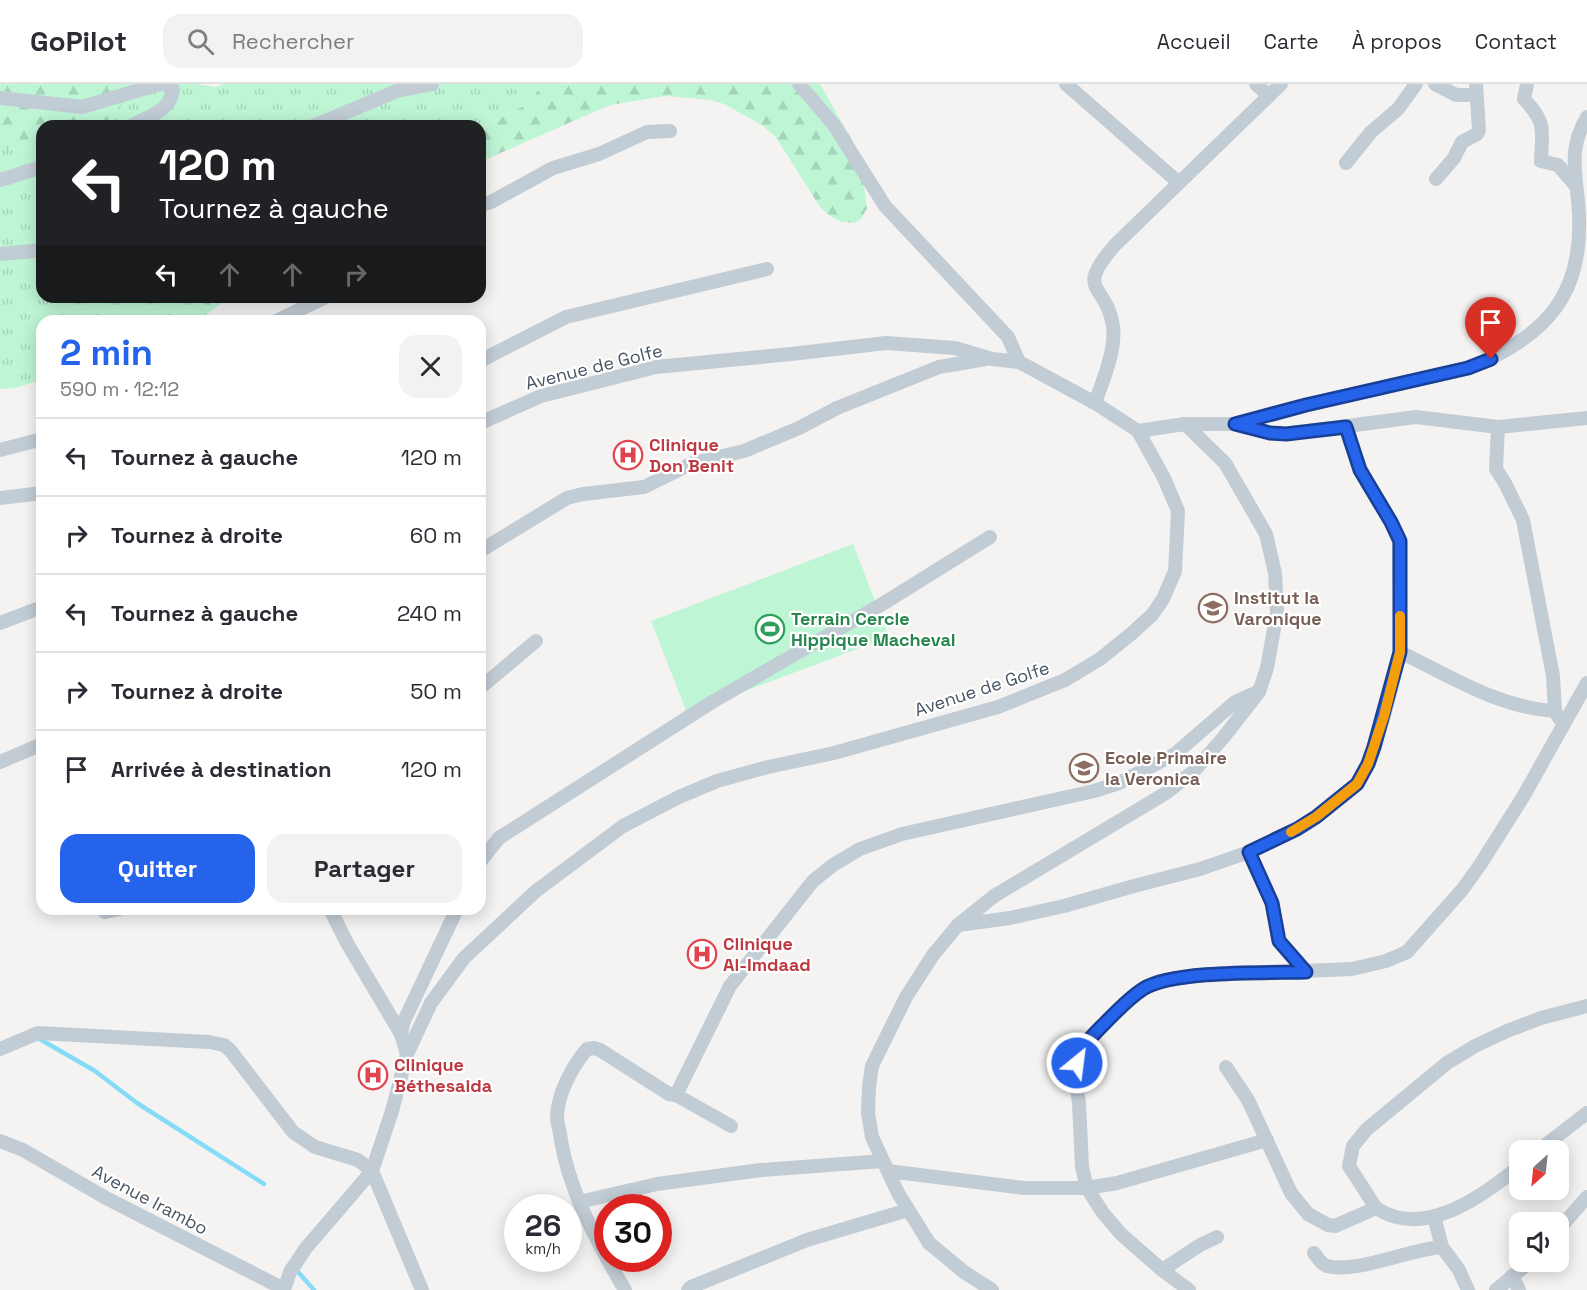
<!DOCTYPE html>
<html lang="fr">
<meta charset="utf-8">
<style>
body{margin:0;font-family:"Space Grotesk",sans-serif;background:#f2f2f3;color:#2b2b33;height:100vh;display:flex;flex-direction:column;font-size:22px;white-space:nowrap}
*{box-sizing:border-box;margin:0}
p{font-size:20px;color:#7c7c81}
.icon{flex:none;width:33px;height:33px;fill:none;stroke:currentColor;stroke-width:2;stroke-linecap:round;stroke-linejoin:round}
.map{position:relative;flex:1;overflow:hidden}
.sheet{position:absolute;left:36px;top:231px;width:450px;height:600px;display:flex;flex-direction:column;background:#fff;border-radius:18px;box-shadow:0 3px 15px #0003}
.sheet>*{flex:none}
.banner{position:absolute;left:36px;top:36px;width:450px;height:183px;border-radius:18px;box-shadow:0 3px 15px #0003;background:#202124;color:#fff;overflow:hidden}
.needle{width:39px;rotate:207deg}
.controls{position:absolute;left:1509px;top:1056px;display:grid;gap:12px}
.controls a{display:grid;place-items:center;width:60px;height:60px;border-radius:12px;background:#fff;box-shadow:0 3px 15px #0003;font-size:30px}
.speed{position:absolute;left:504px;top:1110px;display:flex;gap:12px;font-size:30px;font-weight:700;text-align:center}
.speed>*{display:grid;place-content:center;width:78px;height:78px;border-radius:50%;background:#fff;box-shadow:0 3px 15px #0003;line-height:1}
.speed small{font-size:15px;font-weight:400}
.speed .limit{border:9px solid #d22;background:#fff;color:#111}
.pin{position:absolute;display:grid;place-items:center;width:51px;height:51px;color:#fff;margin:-62px -26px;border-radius:50% 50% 50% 0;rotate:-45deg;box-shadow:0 0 6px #0007}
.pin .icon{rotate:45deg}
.me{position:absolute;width:66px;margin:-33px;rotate:29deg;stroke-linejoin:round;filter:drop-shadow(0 0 4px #0008)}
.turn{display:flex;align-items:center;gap:21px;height:126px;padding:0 24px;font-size:27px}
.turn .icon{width:78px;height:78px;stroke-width:2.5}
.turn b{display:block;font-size:42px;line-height:51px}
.lanes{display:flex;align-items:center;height:57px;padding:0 24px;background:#0003;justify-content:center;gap:30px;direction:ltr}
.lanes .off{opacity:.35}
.round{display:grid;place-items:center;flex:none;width:63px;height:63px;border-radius:18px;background:#f2f2f3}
.head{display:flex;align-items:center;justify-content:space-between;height:102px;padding:0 24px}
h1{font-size:36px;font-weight:600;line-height:45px;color:#2563eb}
.button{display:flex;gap:12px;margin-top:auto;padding:12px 24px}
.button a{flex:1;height:69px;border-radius:18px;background:#2563eb;color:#fff;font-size:24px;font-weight:600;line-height:69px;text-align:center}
.button a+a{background:#f2f2f3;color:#2b2b33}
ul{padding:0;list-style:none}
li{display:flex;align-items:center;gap:18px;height:78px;padding:0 24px;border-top:2px solid #e1e1e2}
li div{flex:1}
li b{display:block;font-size:22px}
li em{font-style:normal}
header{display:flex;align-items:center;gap:36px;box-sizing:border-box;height:84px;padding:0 30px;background:#fff;border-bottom:2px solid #e1e1e2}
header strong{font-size:28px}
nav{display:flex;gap:33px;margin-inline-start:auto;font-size:21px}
.search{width:420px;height:54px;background:#f2f2f3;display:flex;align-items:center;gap:15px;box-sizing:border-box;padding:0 21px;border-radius:18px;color:#7c7c81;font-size:22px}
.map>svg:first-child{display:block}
</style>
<header>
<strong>GoPilot</strong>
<div class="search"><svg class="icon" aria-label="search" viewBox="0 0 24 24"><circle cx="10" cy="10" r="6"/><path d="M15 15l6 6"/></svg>Rechercher</div>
<nav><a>Accueil</a><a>Carte</a><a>À propos</a><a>Contact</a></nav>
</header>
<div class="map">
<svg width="1587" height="1206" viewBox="0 0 1587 1206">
<defs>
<pattern id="grass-tufts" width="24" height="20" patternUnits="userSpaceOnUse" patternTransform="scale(1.5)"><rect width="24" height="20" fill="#bef5d5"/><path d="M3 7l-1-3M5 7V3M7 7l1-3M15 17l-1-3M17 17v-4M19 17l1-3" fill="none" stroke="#a5d4ba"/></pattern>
<pattern id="forest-firs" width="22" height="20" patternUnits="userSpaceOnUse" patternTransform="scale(1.5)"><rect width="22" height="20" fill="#bef5d5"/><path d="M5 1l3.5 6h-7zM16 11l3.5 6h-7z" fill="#a5d4ba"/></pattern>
</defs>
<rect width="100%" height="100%" fill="#f5f3f2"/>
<g fill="url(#grass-tufts)">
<path d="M132,0h65l18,3 9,-3h318c-14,26 -36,31 -62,42h-369z"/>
<path d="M42,63v150h159l8,16 -13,8h-154v59l-28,8 -14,1v-240z"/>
</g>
<g fill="url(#forest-firs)">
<path d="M0,0h132l-21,42h-69v21l-42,2z"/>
<path d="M542,0h278l40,70 7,54 -6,11 -6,4 -14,-1 -11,-6 -10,-9 -45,-71 -15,-12 -36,-20 -13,-4 -46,-4 -55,9 -130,57v-36c26,-11 48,-16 62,-42z"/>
<path d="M201,213h28l-20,16z"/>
</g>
<path fill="#bef5d5" d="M853,460l36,93 -202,76 -36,-92z"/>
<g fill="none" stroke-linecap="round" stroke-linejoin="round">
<g stroke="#86dcf7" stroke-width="4.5">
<path d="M38,954l57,33 42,32 127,81"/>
<path d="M299,1189l15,17"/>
</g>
<g stroke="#c2ccd5" stroke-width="14">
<path d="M799,0l35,41 51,81 123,131 11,25"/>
<path d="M1066,0l113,99"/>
<path d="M1256,0l13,12"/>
<path d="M1435,0l21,11h20"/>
<path d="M1527,0l-3,15c23,24 18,31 17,62l17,4 17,20"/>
<path d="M0,14l82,9 78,-23"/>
<path d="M131,42c18,-10 40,-15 42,-37l-8,-5"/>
<path d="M313,42l84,-35 35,-7"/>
<path d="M1346,79l25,-31 27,-23 18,-25"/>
<path d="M1436,95l18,-21 8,-16 15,-8 2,-4 -3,-46"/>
<path d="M0,96l42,-13"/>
<path d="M480,121l11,-3 62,-34 46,-14 48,-22 23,-1"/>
<path d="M0,170l42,-4"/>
<path d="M276,237l50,-24"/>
<path d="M480,277l86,-44 201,-48"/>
<path d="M1095,319c8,-23 21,-52 18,-77 -6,-43 -40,-33 2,-81l166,-161"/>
<path d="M1238,341l32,8 16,1 130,-17 82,10 89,-9"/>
<path d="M1498,343l-2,42 9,14 18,37 30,156 2,35"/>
<path d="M1138,347l47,-7h50l71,-19 162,-37c81,-32 119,-77 110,-167 -3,-32 -9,-54 9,-84"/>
<path d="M0,366l42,-11"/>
<path d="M0,414l42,-5"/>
<path d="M480,467l87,-53 16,-4 61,-7 49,-24 51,-12 55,-23 38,-20 102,-41 47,-8"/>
<path d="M0,539l42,-16"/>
<path d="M1400,568c50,24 99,56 155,59l4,7"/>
<path d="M480,604l56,-47"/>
<path d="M0,678l42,-18"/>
<path d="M1249,768l23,51 7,38 27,31"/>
<path d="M480,778l19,-24 213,-136 172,-99 106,-66"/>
<path d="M330,825l17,34 54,91 6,20"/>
<path d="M105,828l14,-3"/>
<path d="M958,841l52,-7 54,-12 70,-20 66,-17 49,-17 48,-23 19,-12 41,-33 11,-20 6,-17 10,-31 16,-64 -1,-111 -8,-19 -30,-52 -16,-43"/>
<path d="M401,950l3,-13 53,-112"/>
<path d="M0,965l38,-16 171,9 15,3 6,5 63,82 22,15 43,13 14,11 50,119"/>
<path d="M1226,983l22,33 43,93 17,21 20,11 7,1 41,-18"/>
<path d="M676,1011l55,31"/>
<path d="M0,1057l23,9 83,48 178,91"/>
<path d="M1539,1066l48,-37"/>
<path d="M1520,1082c-38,30 -96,74 -144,42l-27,-42 4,-20 14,-17 80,-66 28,-17 32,-15 34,-13 46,-12"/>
<path d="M888,1087l136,17h63l30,-5 150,-43"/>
<path d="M579,1118l78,-18 104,-14 122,-9"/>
<path d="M1434,1132l8,31 17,23 9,20"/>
<path d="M1558,1146l29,-33"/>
<path d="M1314,1169c4,5 7,11 13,13 30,8 83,-17 115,-19"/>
<path d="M1162,1186l38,-25 17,-8"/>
<path d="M1512,1192l7,14"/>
<path d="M284,1206l6,-18 16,-24 66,-77 20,-60 15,-57 24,-51 33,-45 72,-67 87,-65 56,-29 38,-16 51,-14 66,-14 164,-46 67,-27 35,-21 31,-25 21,-19 11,-16 12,-28 3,-60 -14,-33 -26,-47 -43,-28 -76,-41 -27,-3 -37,-11 -69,-5 -95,11 -135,13 -115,29 -61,27"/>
<path d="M625,1206c-28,-48 -57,-100 -65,-156 -1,-6 -3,-12 -3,-18 1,-23 15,-49 30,-67l7,-1 6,2 69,44 7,1 54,-109 83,-105 20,-16 27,-16 42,-15 192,-43 25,-8 56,-29 60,-52 22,-10"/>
<path d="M688,1206l3,-3 116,-47 101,-30"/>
<path d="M992,1206l-28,-18 -35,-29 -31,-50 -26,-56 -4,-24 1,-26 3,-21 34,-69 27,-42 25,-30 36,-29 172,-103 28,-22 29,-33 36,-46 8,-24 10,-56 -2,-39 -9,-39 -41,-71 -40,-39"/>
<path d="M1189,1206l-27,-20 -41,-36 -18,-21 -16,-25 -5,-21 -3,-64 -4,-28 4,-24 46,-48 19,-15 16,-7 42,-6 150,-6 34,-8 21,-9 55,-62 18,-25 43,-68 64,-114"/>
<path d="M1496,1206l34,-28"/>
</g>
</g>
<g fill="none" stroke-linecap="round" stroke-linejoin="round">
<g stroke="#184099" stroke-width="15">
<path id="route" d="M1077,979c4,-17 16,-28 28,-40 12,-12 24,-25 38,-34 30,-19 125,-16 163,-17l-27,-31 -7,-38 -23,-51 48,-23 19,-12 41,-33 11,-20 6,-17 26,-95v-111l-9,-19 -31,-52 -14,-43 -60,7 -16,-1 -35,-9 71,-19 162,-37 23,-9"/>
</g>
<use href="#route" stroke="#2563eb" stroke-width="10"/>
<path stroke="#f59e0b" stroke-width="10" d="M1291,748l25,-15 41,-33 11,-20 16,-48 16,-64v-36"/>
</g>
<defs>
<g id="hospital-ring" transform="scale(1.5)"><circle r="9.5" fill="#fff" stroke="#e0444e" stroke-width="1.5"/><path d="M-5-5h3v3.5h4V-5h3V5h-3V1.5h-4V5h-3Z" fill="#e0444e"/></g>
<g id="school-ring" transform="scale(1.5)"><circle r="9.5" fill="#fff" stroke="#8d6e63" stroke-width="1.5"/><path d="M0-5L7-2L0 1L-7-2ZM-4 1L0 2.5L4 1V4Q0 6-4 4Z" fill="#8d6e63"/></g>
<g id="stadium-ring" transform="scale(1.5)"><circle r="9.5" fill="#fff" stroke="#2e9e5b" stroke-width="1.5"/><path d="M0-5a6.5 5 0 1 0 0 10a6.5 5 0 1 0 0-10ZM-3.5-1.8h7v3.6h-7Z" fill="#2e9e5b"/></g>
</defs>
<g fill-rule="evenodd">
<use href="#hospital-ring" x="628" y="371"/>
<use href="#school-ring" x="1213" y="524"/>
<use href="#stadium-ring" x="770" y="545"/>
<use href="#school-ring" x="1084" y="684"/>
<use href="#hospital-ring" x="702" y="870"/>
<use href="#hospital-ring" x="373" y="991"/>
</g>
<g text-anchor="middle" stroke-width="4.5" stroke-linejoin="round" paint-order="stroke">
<g font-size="18" fill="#485563" stroke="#fff">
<text transform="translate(594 283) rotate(-14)" y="6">Avenue de Golfe</text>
<text transform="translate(982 605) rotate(-18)" y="6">Avenue de Golfe</text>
<text transform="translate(150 1116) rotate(28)" y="6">Avenue Irambo</text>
</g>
<g font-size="18" font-weight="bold" fill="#be3a42" stroke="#fff" text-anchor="start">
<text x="649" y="367">Clinique<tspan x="649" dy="21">Don Benit</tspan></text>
<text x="723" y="866">Clinique<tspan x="723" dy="21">Al-Imdaad</tspan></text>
<text x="394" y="987">Clinique<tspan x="394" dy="21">Béthesaida</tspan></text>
</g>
<g font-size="18" font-weight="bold" fill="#785e54" stroke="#fff" text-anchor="start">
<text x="1234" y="520">Institut la<tspan x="1234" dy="21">Varonique</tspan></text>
<text x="1105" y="680">Ecole Primaire<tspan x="1105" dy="21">la Veronica</tspan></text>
</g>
<g font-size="18" font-weight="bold" fill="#27864d" stroke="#fff" text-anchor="start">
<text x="791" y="541">Terrain Cercle<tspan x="791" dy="21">Hippique Macheval</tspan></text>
</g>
</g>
</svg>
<div class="controls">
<a><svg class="needle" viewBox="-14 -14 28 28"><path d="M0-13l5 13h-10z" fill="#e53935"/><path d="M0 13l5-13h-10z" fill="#7c7c81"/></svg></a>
<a><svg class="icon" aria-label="sound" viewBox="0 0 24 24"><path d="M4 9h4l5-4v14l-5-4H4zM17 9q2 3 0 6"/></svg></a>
</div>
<div class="speed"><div>26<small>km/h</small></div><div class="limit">30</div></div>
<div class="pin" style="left:1491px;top:275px;background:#d93025"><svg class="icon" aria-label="arrive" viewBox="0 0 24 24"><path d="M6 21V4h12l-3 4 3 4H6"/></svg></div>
<svg class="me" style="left:1077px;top:979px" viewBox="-20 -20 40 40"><circle r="17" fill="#2563eb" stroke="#fff" stroke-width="3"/><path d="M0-11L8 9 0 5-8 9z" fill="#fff"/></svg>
<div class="banner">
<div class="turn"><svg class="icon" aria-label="left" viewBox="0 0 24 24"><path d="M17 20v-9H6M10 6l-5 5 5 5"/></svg><div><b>120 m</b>Tournez à gauche</div></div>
<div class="lanes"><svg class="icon" aria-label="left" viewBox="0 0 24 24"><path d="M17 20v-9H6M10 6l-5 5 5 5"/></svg><svg class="icon off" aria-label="ahead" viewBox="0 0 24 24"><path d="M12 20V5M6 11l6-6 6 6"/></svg><svg class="icon off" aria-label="ahead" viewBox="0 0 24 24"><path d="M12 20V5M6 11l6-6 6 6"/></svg><svg class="icon off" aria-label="right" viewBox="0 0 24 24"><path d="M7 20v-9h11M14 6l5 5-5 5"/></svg></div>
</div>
<section class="sheet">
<div class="head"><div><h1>2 min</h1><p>590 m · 12:12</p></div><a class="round"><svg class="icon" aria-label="close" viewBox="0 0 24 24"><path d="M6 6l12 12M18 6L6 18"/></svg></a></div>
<ul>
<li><svg class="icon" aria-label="left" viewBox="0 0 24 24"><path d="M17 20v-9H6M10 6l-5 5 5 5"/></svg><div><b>Tournez à gauche</b></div><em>120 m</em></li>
<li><svg class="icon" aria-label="right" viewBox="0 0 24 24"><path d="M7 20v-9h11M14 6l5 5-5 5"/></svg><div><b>Tournez à droite</b></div><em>60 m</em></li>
<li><svg class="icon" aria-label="left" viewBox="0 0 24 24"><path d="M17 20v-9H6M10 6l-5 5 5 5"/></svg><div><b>Tournez à gauche</b></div><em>240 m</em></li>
<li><svg class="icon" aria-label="right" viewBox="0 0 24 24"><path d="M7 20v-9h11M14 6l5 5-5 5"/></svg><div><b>Tournez à droite</b></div><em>50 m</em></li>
<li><svg class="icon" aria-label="arrive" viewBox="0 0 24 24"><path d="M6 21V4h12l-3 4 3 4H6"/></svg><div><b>Arrivée à destination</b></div><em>120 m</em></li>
</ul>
<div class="button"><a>Quitter</a><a>Partager</a></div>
</section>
</div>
